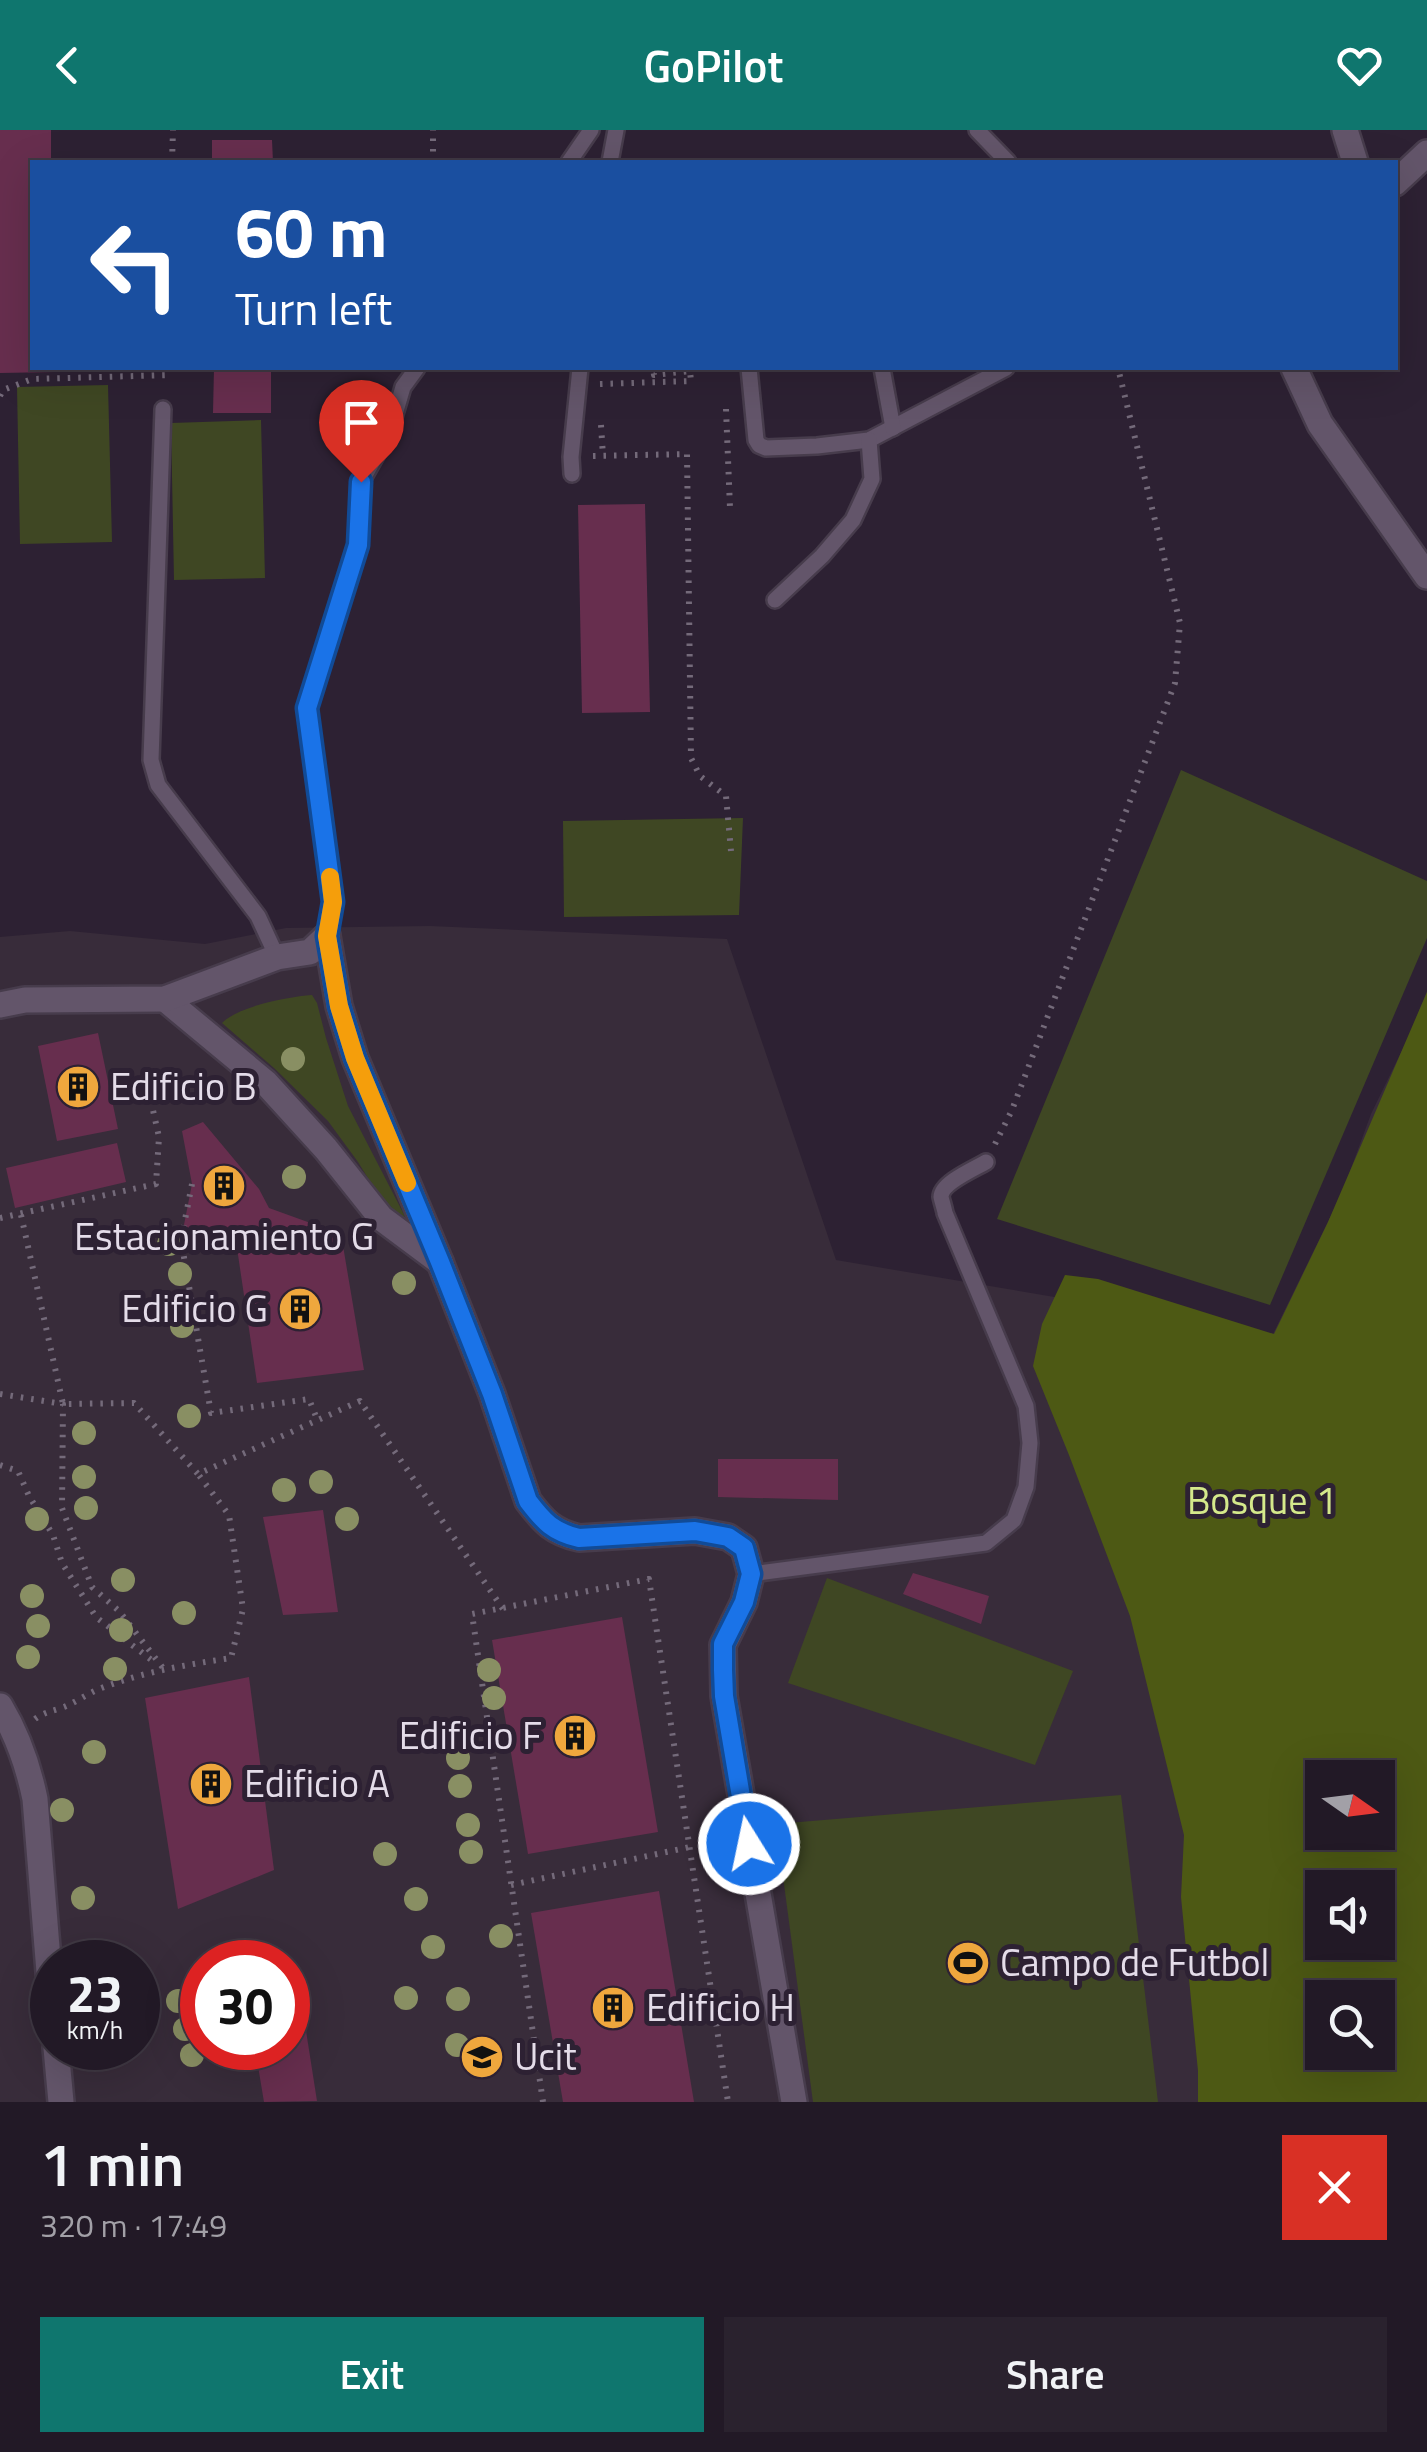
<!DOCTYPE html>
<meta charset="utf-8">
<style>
body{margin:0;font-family:"Titillium Web",sans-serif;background:#2a222e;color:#f1f3f6;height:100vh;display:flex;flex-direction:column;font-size:38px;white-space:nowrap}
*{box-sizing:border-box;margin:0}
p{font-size:32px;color:#a2a0a7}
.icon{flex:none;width:55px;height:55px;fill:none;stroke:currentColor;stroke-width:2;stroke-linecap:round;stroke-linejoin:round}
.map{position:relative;height:1972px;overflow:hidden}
.details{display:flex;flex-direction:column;background:#221926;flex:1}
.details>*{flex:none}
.top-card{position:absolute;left:30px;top:30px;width:1368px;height:210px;border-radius:0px;box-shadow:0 10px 40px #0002,0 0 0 2px #3f3843;background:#1a4fa0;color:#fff;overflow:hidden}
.needle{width:65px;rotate:104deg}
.buttons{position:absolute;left:1305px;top:1630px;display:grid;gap:20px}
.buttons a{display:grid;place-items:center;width:90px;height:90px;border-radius:0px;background:#221926;box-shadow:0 10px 40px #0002,0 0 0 2px #3f3843;font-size:50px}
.speed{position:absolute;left:30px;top:1810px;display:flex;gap:20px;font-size:50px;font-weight:700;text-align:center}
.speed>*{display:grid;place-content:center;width:130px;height:130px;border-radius:50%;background:#221926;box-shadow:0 10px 40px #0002,0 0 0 2px #3f3843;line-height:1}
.speed small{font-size:25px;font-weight:400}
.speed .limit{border:15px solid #d22;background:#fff;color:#111}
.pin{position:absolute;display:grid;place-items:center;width:85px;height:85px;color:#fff;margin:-102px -42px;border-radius:50% 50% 50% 0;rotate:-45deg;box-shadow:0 0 10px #0007}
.pin .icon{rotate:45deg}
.me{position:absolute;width:110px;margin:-55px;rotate:350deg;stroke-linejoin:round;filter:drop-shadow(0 0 8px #0008)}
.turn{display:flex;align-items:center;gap:35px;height:210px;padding:0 40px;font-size:45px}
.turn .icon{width:130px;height:130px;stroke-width:2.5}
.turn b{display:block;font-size:70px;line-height:85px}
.round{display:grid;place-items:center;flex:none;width:105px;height:105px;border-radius:0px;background:#2a222e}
.head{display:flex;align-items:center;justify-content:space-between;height:170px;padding:0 40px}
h1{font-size:60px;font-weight:600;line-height:75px}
.primary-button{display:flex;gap:20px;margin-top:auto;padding:20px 40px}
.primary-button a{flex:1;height:115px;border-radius:0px;background:#0f766e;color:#fff;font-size:40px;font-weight:600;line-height:115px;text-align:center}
.primary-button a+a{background:#2a222e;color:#f1f3f6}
header{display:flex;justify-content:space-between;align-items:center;height:130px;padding:0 40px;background:#0f766e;color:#fff;font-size:45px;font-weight:600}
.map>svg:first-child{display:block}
</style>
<header><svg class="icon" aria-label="back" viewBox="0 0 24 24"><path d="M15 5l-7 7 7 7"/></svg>GoPilot<svg class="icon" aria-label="heart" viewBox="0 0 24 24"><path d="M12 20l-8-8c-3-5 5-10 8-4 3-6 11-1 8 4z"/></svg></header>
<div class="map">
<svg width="1427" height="1972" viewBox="0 0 1427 1972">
<rect width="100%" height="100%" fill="#2d2133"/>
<path fill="#382c3a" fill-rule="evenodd" d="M430,796l297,13 109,321 437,74 69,-141 29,-79 38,-78 18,-45v1111h-1427v-1165l70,-6 135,13 81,-16zM1322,1648h56v54h-56zM1322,1758h56v54h-56zM52,1832h86v86h-86zM202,1832h86v86h-86zM1322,1868h56v54h-56z"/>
<g fill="#3f4723">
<path d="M108,255l4,157 -92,2 -3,-157z"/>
<path d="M261,290l4,158 -91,2 -3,-157z"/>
<path d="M1181,640l246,111v57l-157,367 -273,-86z"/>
<path d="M743,688l-4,97 -175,2 -1,-96z"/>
<path d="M312,865l5,8 9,35 22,68 64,124 -24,-19 -30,-49 -30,-41 -54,-53 -52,-45c17,-17 65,-26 90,-28z"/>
<path d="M827,1448l246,93 -38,94 -247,-82z"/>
<path d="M1121,1665l37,307h-345l-37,-278z"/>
</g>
<path fill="#4d5914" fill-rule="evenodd" d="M1427,862v1110h-229v-31l-17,-174 3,-62 -54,-219 -61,-161 -36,-89 9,-42 23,-49 33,4 176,55 54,-112zM1322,1648h56v54h-56zM1322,1758h56v54h-56zM1322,1868h56v54h-56z"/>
<g fill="#672e4e">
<path d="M0,0h51v32h-19v206h23v4l-55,1z"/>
<path d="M212,10h60l1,22h-61z"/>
<path d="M214,238h57v45h-58z"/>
<path d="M645,374l5,208 -68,1 -4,-208z"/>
<path d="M98,903l20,96 -61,12 -19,-95z"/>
<path d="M203,992l56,67 10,19 72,26 23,136 -107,13 -20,-135 -56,-8 11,-56 -10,-53z"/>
<path d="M117,1013l9,39 -111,26 -9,-40z"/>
<path d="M718,1329h120v41l-120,-3z"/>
<path d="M323,1380l15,102 -55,3 -20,-98z"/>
<path d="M913,1443l76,23 -8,28 -78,-30z"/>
<path d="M622,1487l36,215 -130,22 -36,-214z"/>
<path d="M249,1547l25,193 -96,39 -33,-211z"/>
<path d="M659,1761l35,211h-131l-32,-189z"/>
<path d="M299,1856l18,115 -53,1 -9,-54h33v-60z"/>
</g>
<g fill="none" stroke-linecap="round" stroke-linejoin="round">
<g stroke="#473c4c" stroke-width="20">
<g id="lane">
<path d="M977,0l31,32"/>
<path d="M569,32l22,-32"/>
<path d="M610,32l6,-32"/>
<path d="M749,238l7,72 3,5 7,3 51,-2 52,-6 137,-72"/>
<path d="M882,238l11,60"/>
<path d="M163,279l-12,351 7,25 100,131 19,41"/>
<path d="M572,344l-1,-17 9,-89"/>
<path d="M775,470l47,-44 31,-36 19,-41 -3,-39"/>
<path d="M327,806l6,-34 -26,-195 51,-162 3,-63 29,-51 13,-44 14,-19"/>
<path d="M751,1444l235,-31 28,-23 12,-33 4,-44 -4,-37 -81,-193c0,-2 -4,-15 -4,-16 0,-14 33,-28 45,-35"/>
</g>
</g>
<g stroke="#473c4c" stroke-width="30">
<g id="street">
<path d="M1345,0l10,32"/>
<path d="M1395,53l32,-30"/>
<path d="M1294,238l26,56 107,152"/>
<path d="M327,806l12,70 16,52 85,204 52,132 36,107c16,21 25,31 51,37l116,-7 33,6 16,11 7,26 -7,28 -21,43 1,51 70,406"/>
<path d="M165,869l100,83 61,67 55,69 59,44"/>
<path d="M0,875l25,-5 140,-1 112,-42 33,-5 17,-16"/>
<path d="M0,1576c18,30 28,59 35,93l17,210"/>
<path d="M56,1918l5,54"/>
</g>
</g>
<g stroke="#746a7a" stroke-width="6" stroke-dasharray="2.5 8" stroke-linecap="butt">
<path d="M172,32l1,-32"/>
<path d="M433,32v-32"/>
<path d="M600,254l91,-3 -1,-10 -36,4 -1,-7"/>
<path d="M0,266l3,-6 29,-11 138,-4"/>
<path d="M726,279l4,99"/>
<path d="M601,295l2,31"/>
<path d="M593,326l94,-2 4,304 9,18 26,20 5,55"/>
<path d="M995,1014l17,-34 163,-427 5,-60 -62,-255"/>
<path d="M192,1054l-11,56 30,173 98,-14 8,20"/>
<path d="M21,1085l42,189 71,-1 64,71 162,-73 143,208"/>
<path d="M0,1088l156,-34 3,-47 -15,-67"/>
<path d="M0,1264l63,10 -1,104 30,79 27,24 44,57"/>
<path d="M0,1335l18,6 11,25 24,39 9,28 34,54 58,45"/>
<path d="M35,1589c9,-7 18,-8 29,-12 12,-5 23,-13 35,-18 43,-17 86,-24 132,-31l12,-49 -14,-94 -31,-41"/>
<path d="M511,1755l179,-38"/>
<path d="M543,1972l-71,-488 177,-35 79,523"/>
</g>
<use href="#lane" stroke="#63556a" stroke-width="15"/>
<use href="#street" stroke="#63556a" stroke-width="25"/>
</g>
<g fill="#898f63">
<circle cx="293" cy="929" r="12"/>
<circle cx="294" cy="1047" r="12"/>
<circle cx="169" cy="1114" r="12"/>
<circle cx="180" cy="1144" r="12"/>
<circle cx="404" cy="1153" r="12"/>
<circle cx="182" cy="1196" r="12"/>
<circle cx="189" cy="1286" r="12"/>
<circle cx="84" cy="1303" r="12"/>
<circle cx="84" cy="1347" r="12"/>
<circle cx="321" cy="1352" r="12"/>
<circle cx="284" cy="1360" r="12"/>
<circle cx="86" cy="1378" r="12"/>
<circle cx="37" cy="1389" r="12"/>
<circle cx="347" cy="1389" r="12"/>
<circle cx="123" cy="1450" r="12"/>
<circle cx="32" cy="1466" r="12"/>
<circle cx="184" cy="1483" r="12"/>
<circle cx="38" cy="1496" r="12"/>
<circle cx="121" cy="1500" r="12"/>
<circle cx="28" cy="1527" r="12"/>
<circle cx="115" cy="1539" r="12"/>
<circle cx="489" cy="1540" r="12"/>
<circle cx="494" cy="1568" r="12"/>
<circle cx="94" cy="1622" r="12"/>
<circle cx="458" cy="1628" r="12"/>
<circle cx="460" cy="1656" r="12"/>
<circle cx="62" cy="1680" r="12"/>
<circle cx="468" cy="1695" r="12"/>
<circle cx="471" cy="1722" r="12"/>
<circle cx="385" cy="1724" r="12"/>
<circle cx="83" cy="1768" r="12"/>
<circle cx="416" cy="1769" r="12"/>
<circle cx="501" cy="1806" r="12"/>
<circle cx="433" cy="1817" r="12"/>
<circle cx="406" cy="1868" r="12"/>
<circle cx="458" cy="1869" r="12"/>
<circle cx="178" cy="1871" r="12"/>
<circle cx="185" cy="1899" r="12"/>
<circle cx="457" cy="1915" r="12"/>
<circle cx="192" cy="1925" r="12"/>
</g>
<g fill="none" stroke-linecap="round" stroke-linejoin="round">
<g stroke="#114b97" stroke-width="25">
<path id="route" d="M361,352l-3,63 -51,163 26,194 -6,34 12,70 16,52 85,204 52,132 36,107c16,21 25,31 51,37l116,-7 33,6 16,11 7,26 -7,28 -21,42v26l1,26 25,148"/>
</g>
<use href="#route" stroke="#1a73e8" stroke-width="18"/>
<path stroke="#f59e0b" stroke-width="18" d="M330,747l3,25 -6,34 12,70 16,52 52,125"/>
</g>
<defs>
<g id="building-disc" transform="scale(2.25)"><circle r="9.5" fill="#efa73d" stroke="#2d2133"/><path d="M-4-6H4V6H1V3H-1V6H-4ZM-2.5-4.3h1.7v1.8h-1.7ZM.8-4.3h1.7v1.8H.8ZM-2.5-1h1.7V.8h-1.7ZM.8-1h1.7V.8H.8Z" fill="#111"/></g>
<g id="stadium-disc" transform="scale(2.25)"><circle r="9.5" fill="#efa73d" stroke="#2d2133"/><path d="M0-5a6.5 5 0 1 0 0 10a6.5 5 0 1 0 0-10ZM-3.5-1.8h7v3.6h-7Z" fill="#111"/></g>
<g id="university-disc" transform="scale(2.25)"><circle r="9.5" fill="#efa73d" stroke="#2d2133"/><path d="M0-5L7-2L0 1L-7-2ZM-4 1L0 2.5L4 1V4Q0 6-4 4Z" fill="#111"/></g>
</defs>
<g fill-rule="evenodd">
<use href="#building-disc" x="78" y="957"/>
<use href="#building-disc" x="224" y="1056"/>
<use href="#building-disc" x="300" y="1179"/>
<use href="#building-disc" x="575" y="1606"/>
<use href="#building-disc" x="211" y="1654"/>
<use href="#stadium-disc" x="968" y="1833"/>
<use href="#building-disc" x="613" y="1878"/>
<use href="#university-disc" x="482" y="1927"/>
</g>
<g text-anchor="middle" stroke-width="10" stroke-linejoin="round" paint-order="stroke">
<g font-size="38" fill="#e4dce9" stroke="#2d2133" text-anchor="start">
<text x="110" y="970">Edificio B</text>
<text x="224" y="1120" text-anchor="middle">Estacionamiento G</text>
<text x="268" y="1192" text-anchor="end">Edificio G</text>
<text x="542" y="1619" text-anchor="end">Edificio F</text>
<text x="244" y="1667">Edificio A</text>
<text x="1000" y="1846">Campo de Futbol</text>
<text x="646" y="1891">Edificio H</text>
<text x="514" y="1940">Ucit</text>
</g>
<g font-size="38" fill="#d5e98b" stroke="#2d2133">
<text x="1262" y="1384">Bosque 1</text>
</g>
</g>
</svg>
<div class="buttons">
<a><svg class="needle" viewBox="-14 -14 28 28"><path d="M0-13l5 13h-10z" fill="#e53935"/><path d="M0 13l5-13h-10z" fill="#a2a0a7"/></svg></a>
<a><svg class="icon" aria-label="sound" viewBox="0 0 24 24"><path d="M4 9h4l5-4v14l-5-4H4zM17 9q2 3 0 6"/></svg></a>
<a><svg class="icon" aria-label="search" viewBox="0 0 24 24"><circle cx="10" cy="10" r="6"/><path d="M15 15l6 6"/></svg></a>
</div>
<div class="speed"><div>23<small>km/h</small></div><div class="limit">30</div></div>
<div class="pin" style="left:361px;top:352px;background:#d93025"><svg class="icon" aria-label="arrive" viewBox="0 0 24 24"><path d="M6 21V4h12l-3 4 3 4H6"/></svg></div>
<svg class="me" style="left:749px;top:1714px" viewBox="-20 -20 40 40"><circle r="17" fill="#1a73e8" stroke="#fff" stroke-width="3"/><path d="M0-11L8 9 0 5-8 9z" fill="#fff"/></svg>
<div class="top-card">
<div class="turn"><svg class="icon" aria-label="left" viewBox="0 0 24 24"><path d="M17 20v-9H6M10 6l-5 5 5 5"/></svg><div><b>60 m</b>Turn left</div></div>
</div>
</div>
<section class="details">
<div class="head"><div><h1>1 min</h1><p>320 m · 17:49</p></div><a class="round" style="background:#d93025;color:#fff"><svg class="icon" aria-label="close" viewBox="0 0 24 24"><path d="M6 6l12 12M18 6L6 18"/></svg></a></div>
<div class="primary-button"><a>Exit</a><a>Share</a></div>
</section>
